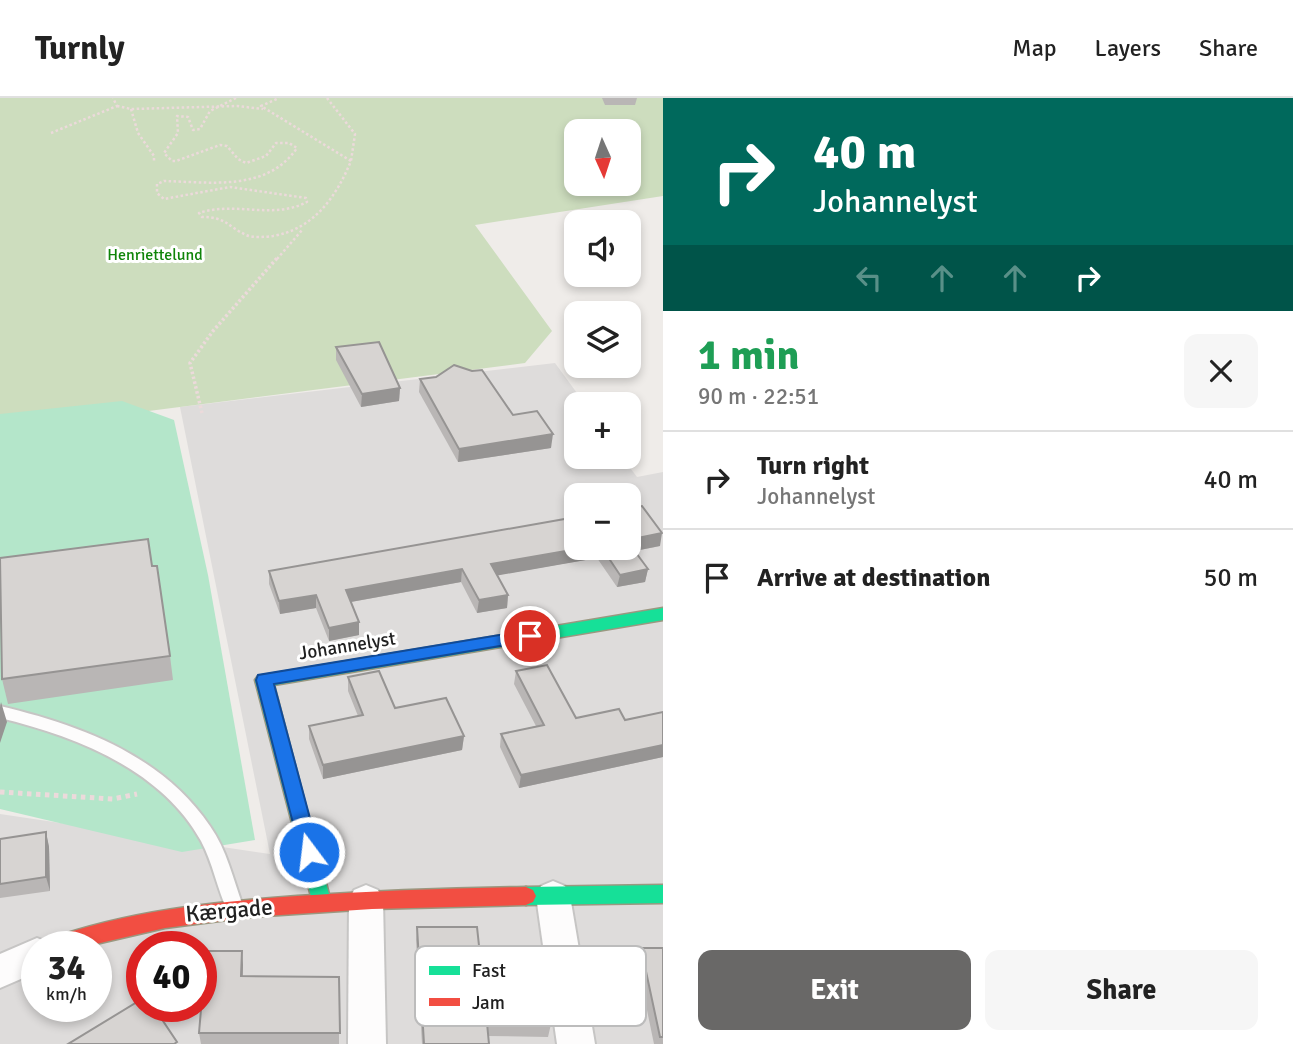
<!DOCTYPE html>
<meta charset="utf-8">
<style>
body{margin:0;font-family:Signika,sans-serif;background:#f6f6f6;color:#222;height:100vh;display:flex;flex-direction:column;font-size:26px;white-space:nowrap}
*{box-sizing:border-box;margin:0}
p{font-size:23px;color:#767676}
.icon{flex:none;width:38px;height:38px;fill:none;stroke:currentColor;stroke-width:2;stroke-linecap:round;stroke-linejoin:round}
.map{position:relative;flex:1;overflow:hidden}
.panel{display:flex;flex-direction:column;background:#fff;width:630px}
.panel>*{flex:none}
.guide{background:#00695c;color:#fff;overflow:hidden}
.needle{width:46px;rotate:177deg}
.tools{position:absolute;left:564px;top:21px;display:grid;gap:14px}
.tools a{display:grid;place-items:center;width:77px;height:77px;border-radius:14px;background:#fff;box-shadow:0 4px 10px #0003;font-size:35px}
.speed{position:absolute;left:21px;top:833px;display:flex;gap:14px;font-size:35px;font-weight:700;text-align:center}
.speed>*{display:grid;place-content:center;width:91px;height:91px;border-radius:50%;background:#fff;box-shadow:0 4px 10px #0003;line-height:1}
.speed small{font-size:18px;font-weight:400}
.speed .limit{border:10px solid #d22;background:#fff;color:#111}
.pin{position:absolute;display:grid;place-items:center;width:60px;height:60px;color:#fff;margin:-30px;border:4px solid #fff;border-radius:50%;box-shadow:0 2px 7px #0007}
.me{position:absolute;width:77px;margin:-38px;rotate:345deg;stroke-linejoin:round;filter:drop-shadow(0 0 5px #0008)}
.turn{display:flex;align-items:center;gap:24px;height:147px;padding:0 35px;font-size:32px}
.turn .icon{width:91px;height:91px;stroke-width:2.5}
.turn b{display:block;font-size:49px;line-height:60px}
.lanes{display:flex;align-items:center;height:66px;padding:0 35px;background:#0003;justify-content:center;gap:35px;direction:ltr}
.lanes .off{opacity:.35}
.round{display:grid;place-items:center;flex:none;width:74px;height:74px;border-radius:14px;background:#f6f6f6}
.overview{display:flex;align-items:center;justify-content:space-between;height:119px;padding:0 35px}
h1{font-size:42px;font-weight:800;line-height:52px;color:#1e9e55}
.primary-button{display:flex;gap:14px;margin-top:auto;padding:14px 35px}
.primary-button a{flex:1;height:80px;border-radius:14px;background:#696867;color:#fff;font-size:28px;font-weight:800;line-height:80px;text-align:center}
.primary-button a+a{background:#f6f6f6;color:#222}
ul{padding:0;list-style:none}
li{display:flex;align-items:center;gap:21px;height:98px;padding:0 35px;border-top:2px solid #e0e0e0}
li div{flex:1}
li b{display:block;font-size:26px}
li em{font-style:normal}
header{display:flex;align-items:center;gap:42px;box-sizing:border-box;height:98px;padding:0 35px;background:#fff;border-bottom:2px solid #e0e0e0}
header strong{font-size:33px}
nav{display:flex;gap:38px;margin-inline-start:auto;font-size:24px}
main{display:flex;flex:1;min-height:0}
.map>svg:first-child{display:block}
</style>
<header>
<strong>Turnly</strong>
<nav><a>Map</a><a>Layers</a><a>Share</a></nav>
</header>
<main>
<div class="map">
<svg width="663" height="946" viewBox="0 0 663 946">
<rect width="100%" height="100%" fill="#efece9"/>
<path fill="#dedcdb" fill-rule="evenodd" d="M555,265l30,41h-9v53h46l15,20 26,-5v572h-663v-230l270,40 -90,-447zM576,397h52v53h-52zM37,849h59v59h-59zM142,849h59v59h-59z"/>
<path fill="#cdddbe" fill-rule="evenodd" d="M0,0h663v98l-188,29 77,106 -27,32 -525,67zM576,33h52v53h-52z"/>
<path fill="#b4e6ca" d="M122,303l52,19 34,155 47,265 -73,12 -182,-43v-395z"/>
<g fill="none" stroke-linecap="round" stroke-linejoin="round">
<g stroke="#c6c5c4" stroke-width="4">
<path id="lane" d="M0,608c80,19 162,49 210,120 17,24 23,53 33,80l-3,6 -6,2 -6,-2c-11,-23 -15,-49 -27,-71 -40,-72 -126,-105 -201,-123z"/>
</g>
<g stroke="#c6c5c4" stroke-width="4">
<g id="street">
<path d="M553,783l12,5 5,10 25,148h-38l-21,-148 5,-10z"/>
<path d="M366,787l12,5 5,10 3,144h-38l1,-144 5,-10z"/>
<path d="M37,840l13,5 1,4h-14v25l-37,16v-34z"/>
</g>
</g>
<g stroke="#9a9880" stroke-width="3">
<g id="fast">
<path d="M663,510v12l-389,65 57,217 -3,6 -7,3 -7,-3 -59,-228 3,-4z"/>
<path d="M663,787v18l-137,2 -7,-3 -3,-6 3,-6 7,-3z"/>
</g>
</g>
<g stroke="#9a9880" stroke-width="3">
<path id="jam" d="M526,789l7,3 3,6 -3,6 -7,3 -154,4 -121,8 -86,11 -82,19h-40l3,-7c81,-29 166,-38 251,-44 76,-5 153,-8 229,-9z"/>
</g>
<g stroke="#ecdadb" stroke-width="2.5" stroke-dasharray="2.5 2.5" stroke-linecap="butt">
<path d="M236,0l-26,13 -10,18 -7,1 -5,-13 -11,-1 1,17 -14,20 8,8h4l44,-16 7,1 11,13 8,4 20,-7 10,-13h13l8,5c-30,44 -87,34 -133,33l-7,3v9l7,6 66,-12 76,11 1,4c-34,18 -72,-1 -108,11l3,4c24,0 25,9 44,18 7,3 19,2 27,1 41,-7 63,-39 78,-75l-90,-55 18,-8"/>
<path d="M327,0l28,36 -4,27"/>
<path d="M117,8l14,3 106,-3 26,3"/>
<path d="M131,11l7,24 16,23v6"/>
<path d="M51,35l66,-27 -4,-8"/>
<path d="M277,161l26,-30"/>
</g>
<path stroke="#ecdadb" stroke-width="3.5" stroke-dasharray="2.5 2.5" stroke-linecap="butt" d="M202,315l-12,-50 23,-32 65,-74"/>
<path stroke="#ecdadb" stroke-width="5" stroke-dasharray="4.5 4.5" stroke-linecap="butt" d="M0,694l113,7 24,-5"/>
<use href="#lane" fill="#fdfcfc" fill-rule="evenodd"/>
<use href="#street" fill="#fdfcfc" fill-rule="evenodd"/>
<use href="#fast" fill="#16e098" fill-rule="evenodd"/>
<use href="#jam" fill="#f24e42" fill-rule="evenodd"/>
</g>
<g fill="#b9b6b5">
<path d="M602,0h35l-2,7h-30z"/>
<path d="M336,249l64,41 -1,13 -38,6 -25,-47z"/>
<path d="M420,281l93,36 38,33 -93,14 -39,-70z"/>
<path d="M660,448l-25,5 13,18 -3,13 -28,5 -20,-29 -100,17 11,20 -1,13 -30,5 -16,-31 -110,20 8,33 -30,6 -13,-33 -36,6 -11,-30v-13l307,-23h52z"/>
<path d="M0,460l152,8 18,90 3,24 -165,24 -6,-25z"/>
<path d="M516,573l60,47 49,2 38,-8v45l-144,31 -19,-41 1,-13 35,-8 -22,-42z"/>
<path d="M348,579l47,31 69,28 -2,14 -139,29 -14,-40v-13l49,-10 -10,-25z"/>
<path d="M46,734l3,15 1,44 -50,7v-59z"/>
<path d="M417,829l66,56 68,41 -3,13 -60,-1 1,8h-67l-6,-104z"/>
<path d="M641,850h22v96h-9l-17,-82z"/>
<path d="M243,867v11l96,1v67h-138l-2,-11z"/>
</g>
<g fill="#969493">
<path d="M400,290l-1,13 -38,6 1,-13z"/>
<path d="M553,336l-2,14 -93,14 1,-13z"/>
<path d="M662,435l-2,13 -36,7 4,-5v-8z"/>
<path d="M583,450h16l-2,10 -108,19 2,-13z"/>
<path d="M462,471l-1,13 -116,21 1,-13z"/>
<path d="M648,471l-3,13 -28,5 3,-12z"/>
<path d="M316,497v13l-36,6 -1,-13z"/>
<path d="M508,497l-1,13 -30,5 2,-13z"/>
<path d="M359,524v13l-30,6v-13z"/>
<path d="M1,604l6,20 -7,21v-36z"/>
<path d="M464,638l-2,14 -139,29v-14z"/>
<path d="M663,647v12l-144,31 2,-13z"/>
<path d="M46,734l3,15 1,44 -4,-14z"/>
<path d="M242,853l1,14 -1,25 -1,-14z"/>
</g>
<g fill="#d7d4d2" stroke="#969493" stroke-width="2">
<path d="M379,244l21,46 -38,6 -26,-47z"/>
<path d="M454,267l18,6 10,-1 31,45 24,-4 16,23 -94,15 -39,-70 16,-2z"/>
<path d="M642,408l20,27 -34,7v-32z"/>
<path d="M576,419v31h7l-92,16 17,31 -29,5 -17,-31 -116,21 13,32 -30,6 -13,-33 -37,6 -10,-30z"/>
<path d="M148,441l4,27h5l13,90 -168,23 -2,-121z"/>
<path d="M628,444l20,27 -28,6 -18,-27h26z"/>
<path d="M547,567l29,53 43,-9 6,11 38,-8v33l-142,30 -20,-41 43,-9 -28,-54z"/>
<path d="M379,573l16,37 51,-10 18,38 -141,29 -14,-39 54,-11 -15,-38z"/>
<path d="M46,734v45l-46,7v-45z"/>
<path d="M417,829h60l6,56 62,1 6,40 -64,-1 2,21h-65z"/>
<path d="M641,850h22v89h-3z"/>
<path d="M206,853h36l-1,25 98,1 1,56h-141z"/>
<path d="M142,901v7h11l24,36 -3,2h-106z"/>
</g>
<path fill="#1a73e8" stroke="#114b97" stroke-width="2" d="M530,532l9,6 -3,4 -262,44 45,168 -3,6 -7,3 -7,-3 -46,-178 2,-5z"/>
<g text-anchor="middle" stroke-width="6" stroke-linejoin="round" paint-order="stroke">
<g font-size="16" fill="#0f8409" stroke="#fff">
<text x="155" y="162">Henriettelund</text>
</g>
<g font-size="19" fill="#212121" stroke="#fff">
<text transform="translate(347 547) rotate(-9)" y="7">Johannelyst</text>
</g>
<g font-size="23" fill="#212121" stroke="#fff">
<text transform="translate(229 812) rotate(-5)" y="8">Kærgade</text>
</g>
</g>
<rect x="415" y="848" width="231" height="80" rx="10" fill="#fff" stroke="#bcbcbc" stroke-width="2"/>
<rect x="429" y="868" width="31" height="9" fill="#16e098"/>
<rect x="429" y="900" width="31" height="8" fill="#f24e42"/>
<g font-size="19" fill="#212121">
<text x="472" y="879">Fast</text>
<text x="472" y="911">Jam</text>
</g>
</svg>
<div class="tools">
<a><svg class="needle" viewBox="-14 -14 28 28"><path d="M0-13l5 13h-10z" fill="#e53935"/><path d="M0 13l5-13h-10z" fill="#767676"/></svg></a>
<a><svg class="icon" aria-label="sound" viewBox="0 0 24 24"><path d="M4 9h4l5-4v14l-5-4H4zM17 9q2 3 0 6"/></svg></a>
<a><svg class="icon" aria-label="layers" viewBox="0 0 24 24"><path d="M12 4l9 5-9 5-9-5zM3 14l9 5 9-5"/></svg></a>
<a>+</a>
<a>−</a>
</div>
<div class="speed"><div>34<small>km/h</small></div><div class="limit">40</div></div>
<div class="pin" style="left:530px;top:538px;background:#d93025"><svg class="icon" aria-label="arrive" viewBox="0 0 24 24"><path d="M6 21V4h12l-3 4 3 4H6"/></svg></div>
<svg class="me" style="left:309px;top:754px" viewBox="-20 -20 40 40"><circle r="17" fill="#1a73e8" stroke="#fff" stroke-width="3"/><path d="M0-11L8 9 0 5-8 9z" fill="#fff"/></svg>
</div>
<section class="panel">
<div class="guide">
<div class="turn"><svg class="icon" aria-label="right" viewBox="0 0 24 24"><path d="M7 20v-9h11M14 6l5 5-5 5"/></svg><div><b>40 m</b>Johannelyst</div></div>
<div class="lanes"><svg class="icon off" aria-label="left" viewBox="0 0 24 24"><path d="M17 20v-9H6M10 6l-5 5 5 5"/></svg><svg class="icon off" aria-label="ahead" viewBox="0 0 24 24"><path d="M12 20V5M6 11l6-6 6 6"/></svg><svg class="icon off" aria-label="ahead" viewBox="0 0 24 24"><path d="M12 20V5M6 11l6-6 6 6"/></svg><svg class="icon" aria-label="right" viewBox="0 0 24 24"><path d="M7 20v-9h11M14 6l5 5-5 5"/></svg></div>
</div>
<div class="overview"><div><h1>1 min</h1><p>90 m · 22:51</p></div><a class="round"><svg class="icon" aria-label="close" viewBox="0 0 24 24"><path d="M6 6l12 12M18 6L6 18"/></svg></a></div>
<ul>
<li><svg class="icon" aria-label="right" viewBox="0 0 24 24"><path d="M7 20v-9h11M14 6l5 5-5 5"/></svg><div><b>Turn right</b><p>Johannelyst</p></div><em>40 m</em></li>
<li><svg class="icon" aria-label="arrive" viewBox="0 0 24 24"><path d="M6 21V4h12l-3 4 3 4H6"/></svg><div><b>Arrive at destination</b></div><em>50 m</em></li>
</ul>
<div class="primary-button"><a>Exit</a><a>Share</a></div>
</section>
</main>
